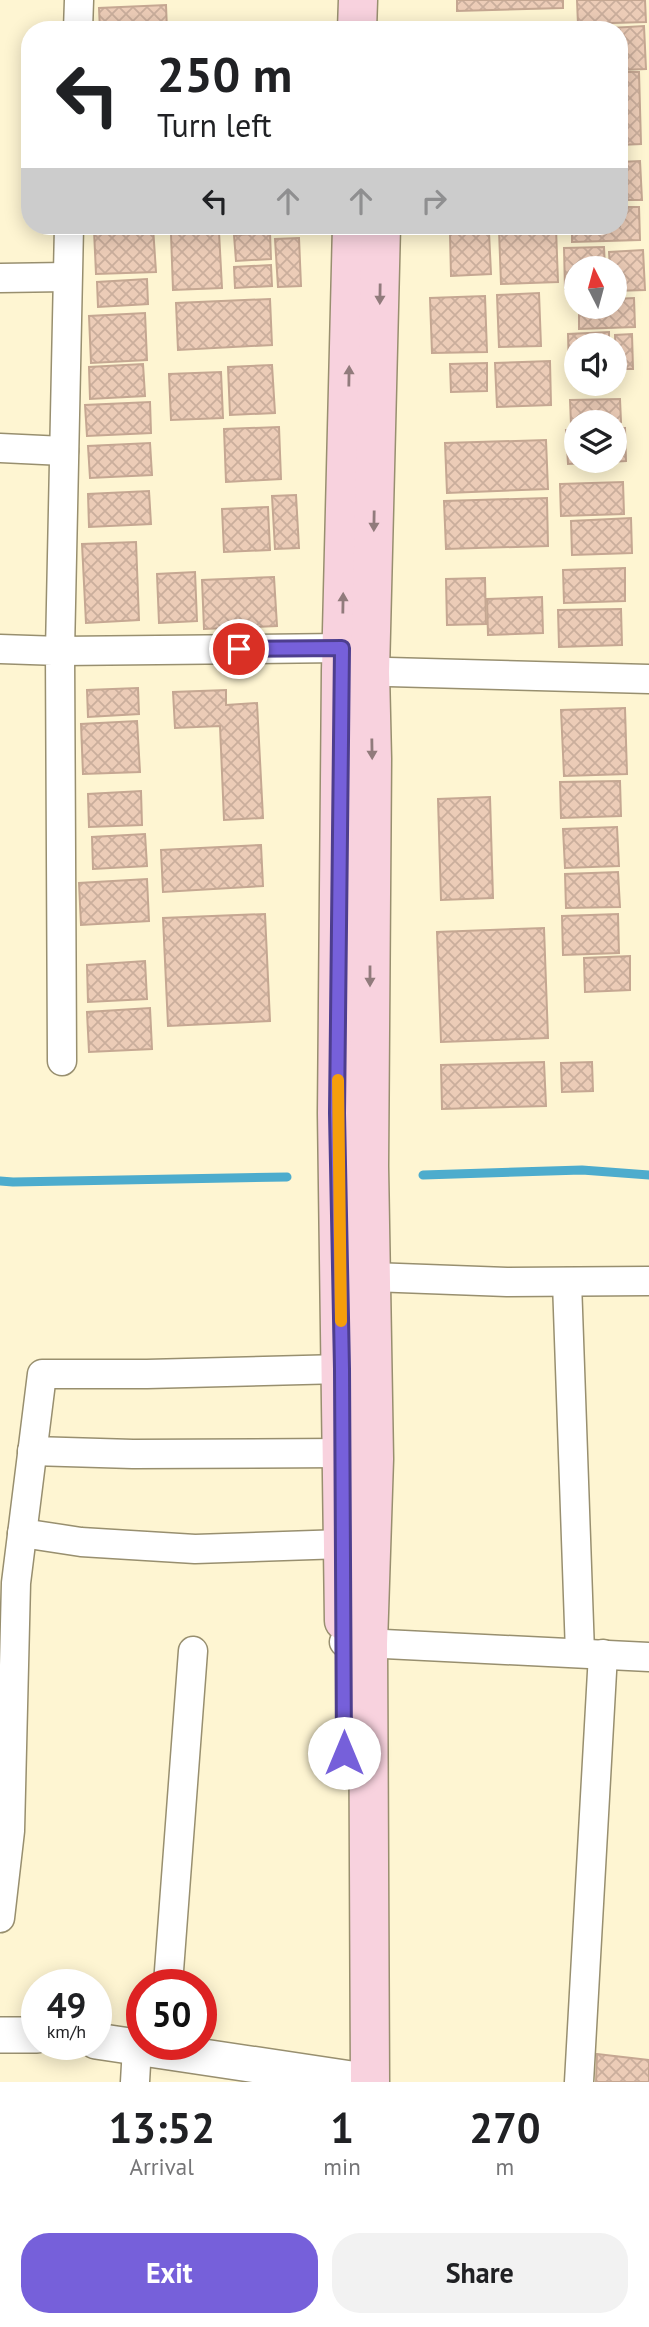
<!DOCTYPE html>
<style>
body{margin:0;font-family:"PT Sans",sans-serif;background:#f2f2f2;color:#202124;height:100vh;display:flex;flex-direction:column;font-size:26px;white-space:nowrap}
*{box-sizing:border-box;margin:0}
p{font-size:23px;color:#757577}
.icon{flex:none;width:38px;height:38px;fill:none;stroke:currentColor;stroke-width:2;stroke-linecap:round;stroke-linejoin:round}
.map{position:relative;height:2082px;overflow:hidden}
.side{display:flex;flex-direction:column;background:#fff;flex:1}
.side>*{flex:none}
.top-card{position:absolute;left:21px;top:21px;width:607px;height:214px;border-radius:28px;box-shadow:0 4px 18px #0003;background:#fff;color:#202124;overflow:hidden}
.needle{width:46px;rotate:354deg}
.tools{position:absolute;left:564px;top:256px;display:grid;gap:14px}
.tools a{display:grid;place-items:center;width:63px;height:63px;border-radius:50%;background:#fff;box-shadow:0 4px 18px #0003;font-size:35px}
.speed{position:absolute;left:21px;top:1969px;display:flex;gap:14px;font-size:35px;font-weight:700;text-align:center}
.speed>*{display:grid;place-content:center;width:91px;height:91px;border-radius:50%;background:#fff;box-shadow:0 4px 18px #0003;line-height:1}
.speed small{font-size:18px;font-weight:400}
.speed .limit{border:10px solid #d22;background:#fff;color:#111}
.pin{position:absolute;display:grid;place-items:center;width:60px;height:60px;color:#fff;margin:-30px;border:4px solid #fff;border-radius:50%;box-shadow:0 2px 7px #0007}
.me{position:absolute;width:77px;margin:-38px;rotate:0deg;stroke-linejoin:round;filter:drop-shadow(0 0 5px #0008)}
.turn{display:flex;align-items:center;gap:24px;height:147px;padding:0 21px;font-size:32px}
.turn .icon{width:91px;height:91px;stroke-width:2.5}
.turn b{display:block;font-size:49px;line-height:60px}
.lanes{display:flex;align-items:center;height:66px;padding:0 21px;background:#0003;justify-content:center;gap:35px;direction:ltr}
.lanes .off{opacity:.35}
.eta{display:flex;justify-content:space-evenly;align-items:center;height:119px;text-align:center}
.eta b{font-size:42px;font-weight:700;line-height:49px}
.button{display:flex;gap:14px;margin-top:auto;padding:14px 21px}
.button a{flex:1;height:80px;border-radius:28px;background:#7660da;color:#fff;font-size:28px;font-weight:700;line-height:80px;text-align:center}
.button a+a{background:#f2f2f2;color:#202124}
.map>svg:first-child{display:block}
</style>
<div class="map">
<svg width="649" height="2082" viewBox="0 0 649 2082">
<defs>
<pattern id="building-cross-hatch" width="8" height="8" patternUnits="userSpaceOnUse" patternTransform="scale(1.75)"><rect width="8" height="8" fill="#ecccb7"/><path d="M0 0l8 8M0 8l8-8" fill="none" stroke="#caae9c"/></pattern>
</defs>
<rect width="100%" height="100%" fill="#fef5d2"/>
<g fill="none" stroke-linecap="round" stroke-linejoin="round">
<g stroke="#4daccd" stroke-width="9">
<path d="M423,1175l159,-5 67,5"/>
<path d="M0,1181l13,1 274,-5"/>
</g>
</g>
<g fill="url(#building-cross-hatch)" stroke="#c5a792" stroke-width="2">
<path d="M457,0h106v8l-106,3z"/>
<path d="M577,0h68l1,22 -68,2z"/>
<path d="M166,5l1,25h-67l-1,-22z"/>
<path d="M644,26l2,43 -26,1v-40h-44z"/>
<path d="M620,72h19l2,72 -21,1z"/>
<path d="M640,161l2,39h-22v-38z"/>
<path d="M620,207h19l1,33 -68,2v-16h48z"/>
<path d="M153,227l3,45 -60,2 -2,-44z"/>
<path d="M556,228l2,54 -57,2 -2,-54z"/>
<path d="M219,232l3,56 -49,2 -2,-56z"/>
<path d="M489,232l2,42 -40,2 -1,-42z"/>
<path d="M270,233l1,26 -35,2 -2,-26z"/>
<path d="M299,238l2,48 -23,1 -3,-48z"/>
<path d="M604,247l1,21h-29v21h-11l-1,-41z"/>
<path d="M643,250l2,40 -31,1v-23h-4l-1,-16z"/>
<path d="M271,265l1,21 -37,2 -1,-21z"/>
<path d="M147,279l1,25 -50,3 -1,-25z"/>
<path d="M539,293l2,53 -42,1 -2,-52z"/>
<path d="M485,296l2,56 -55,1 -2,-55z"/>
<path d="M634,298l1,29 -56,2v-23h35v-7z"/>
<path d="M270,299l2,46 -94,5 -2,-47z"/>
<path d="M145,313l2,47 -56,3 -2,-47z"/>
<path d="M609,332v13h-33v25h-7l-1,-36z"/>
<path d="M632,334l1,35h-17l-1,-34z"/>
<path d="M550,361l1,44 -54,2 -2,-44z"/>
<path d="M487,363v28l-36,1 -1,-28z"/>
<path d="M143,364l2,32 -55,3 -1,-32z"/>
<path d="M272,365l3,48 -45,2 -2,-48z"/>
<path d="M221,372l2,46 -52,2 -2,-46z"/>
<path d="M620,399l1,23h-45v2h-5l-1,-24z"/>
<path d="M150,402l1,31 -64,3 -2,-31z"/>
<path d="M279,427l2,52 -55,3 -2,-53z"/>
<path d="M614,428h11l1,33 -58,3 -2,-34h10v30h38z"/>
<path d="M546,440l2,49 -101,4 -2,-50z"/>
<path d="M150,443l2,32 -62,3 -2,-32z"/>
<path d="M623,482l1,32 -63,2 -1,-32z"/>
<path d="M149,491l2,33 -62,3 -1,-33z"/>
<path d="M296,495l3,53 -24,1 -3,-53z"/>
<path d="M547,498l1,48 -102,3 -2,-48z"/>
<path d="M268,507l2,43 -46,2 -2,-43z"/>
<path d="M631,518l1,35 -60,2 -1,-34z"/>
<path d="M136,542l3,78 -53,3 -4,-79z"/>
<path d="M625,568v33l-61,2 -1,-33z"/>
<path d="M195,572l2,49 -38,2 -2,-49z"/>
<path d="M274,577l3,49 -73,3 -2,-49z"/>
<path d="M485,578l1,46 -39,1 -1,-46z"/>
<path d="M542,597l1,36 -55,2 -1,-36z"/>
<path d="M621,609l1,36 -63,2 -1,-37z"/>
<path d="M138,688l1,26 -51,3 -1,-27z"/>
<path d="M226,690v15l31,-2 6,115 -39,2 -4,-94 -45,2 -2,-36z"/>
<path d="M625,708l2,66 -63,2 -3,-66z"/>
<path d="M137,721l3,51 -57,2 -2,-50z"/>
<path d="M620,781l1,35 -60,2 -1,-36z"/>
<path d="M141,791l1,34 -53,2 -1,-33z"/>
<path d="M490,797l3,101 -52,2 -3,-101z"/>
<path d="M617,827l2,39 -54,2 -2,-39z"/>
<path d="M145,834l2,32 -54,3 -1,-32z"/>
<path d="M261,845l2,41 -100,6 -2,-42z"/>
<path d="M618,872l2,35 -54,1 -1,-34z"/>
<path d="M147,879l2,42 -68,4 -2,-42z"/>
<path d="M265,914l5,107 -102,5 -5,-108z"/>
<path d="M618,914l1,39 -56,2 -1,-39z"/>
<path d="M544,928l4,110 -107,4 -4,-110z"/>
<path d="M630,956v34l-45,2 -1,-34z"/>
<path d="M145,961l2,38 -59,3 -1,-37z"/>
<path d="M150,1008l2,41 -63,3 -2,-40z"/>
<path d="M544,1062l2,44 -104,3 -1,-44z"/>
<path d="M592,1062l1,29 -31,1 -1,-29z"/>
<path d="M597,2054l52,6v22h-53z"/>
</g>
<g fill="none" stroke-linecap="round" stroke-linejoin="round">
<g stroke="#988f6f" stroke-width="31">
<g id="minor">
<path d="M78,30l1,-30"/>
<path d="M69,226l-9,425 282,-3"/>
<path d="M0,278l67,-1"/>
<path d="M0,448l64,3"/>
<path d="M0,649l60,2 2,410"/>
<path d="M351,671l298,8"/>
<path d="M372,1277l135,5 142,-1"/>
<path d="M567,1282l13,371"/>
<path d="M32,1451l101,3 210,-1"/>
<path d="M22,1533l59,9 114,7 148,-5"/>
<path d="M344,1642l305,15"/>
<path d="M0,1918l10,-87 6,-248 26,-209h105l195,-5"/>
<path d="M168,1984l25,-333"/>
<path d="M135,2082l2,-35"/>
<path d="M579,2082l24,-428"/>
</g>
</g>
<g stroke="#988f6f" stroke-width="38">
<g id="tertiary">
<path d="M0,2035h37"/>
<path d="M96,2041l275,41"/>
</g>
</g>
<g stroke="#988f6f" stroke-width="41">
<g id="secondary">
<path d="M357,30l1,-30"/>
<path d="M344,1621l-7,-508 4,-442 11,-445"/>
<path d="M370,2082l-2,-438 6,-185 -5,-293 3,-407 -2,-87 11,-446"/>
</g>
</g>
<use href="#minor" stroke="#fff" stroke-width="28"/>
<use href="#tertiary" stroke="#fff" stroke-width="35"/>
<use href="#secondary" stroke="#f8d2de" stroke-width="38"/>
</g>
<defs><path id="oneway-solid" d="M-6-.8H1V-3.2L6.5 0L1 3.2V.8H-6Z" transform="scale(1.75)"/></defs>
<g fill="#917b7c">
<use href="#oneway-solid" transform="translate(380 294) rotate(91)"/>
<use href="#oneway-solid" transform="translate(349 376) rotate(-89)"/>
<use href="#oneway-solid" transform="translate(374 521) rotate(91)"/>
<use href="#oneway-solid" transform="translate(343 603) rotate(-89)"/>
<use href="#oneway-solid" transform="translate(372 749) rotate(89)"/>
<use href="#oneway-solid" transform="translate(370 976) rotate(90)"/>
</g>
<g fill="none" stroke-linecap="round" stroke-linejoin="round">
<g stroke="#4d3e8e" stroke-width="18">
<path id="route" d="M239,649l103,-1 -5,465 5,256 2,384"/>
</g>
<use href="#route" stroke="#7660da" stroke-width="12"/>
<path stroke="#f59e0b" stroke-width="12" d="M338,1080l3,241"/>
</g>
</svg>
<div class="tools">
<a><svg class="needle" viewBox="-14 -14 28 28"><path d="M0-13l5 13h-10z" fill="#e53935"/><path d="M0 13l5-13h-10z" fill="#757577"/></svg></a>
<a><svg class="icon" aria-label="sound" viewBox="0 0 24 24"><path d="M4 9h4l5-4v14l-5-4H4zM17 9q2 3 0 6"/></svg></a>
<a><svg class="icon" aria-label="layers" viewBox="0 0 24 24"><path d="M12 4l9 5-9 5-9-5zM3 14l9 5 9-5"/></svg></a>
</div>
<div class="speed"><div>49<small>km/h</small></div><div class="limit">50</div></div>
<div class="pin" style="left:239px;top:649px;background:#d93025"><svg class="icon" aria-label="arrive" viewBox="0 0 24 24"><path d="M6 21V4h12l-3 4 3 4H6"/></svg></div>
<svg class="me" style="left:344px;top:1753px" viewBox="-20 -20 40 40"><circle r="19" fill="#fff"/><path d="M0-13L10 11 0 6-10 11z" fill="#7660da"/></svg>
<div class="top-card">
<div class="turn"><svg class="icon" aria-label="left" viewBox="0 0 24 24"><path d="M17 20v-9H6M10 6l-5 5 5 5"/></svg><div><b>250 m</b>Turn left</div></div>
<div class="lanes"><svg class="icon" aria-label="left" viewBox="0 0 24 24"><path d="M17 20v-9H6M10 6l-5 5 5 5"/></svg><svg class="icon off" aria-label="ahead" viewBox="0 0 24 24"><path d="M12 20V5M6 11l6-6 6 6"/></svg><svg class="icon off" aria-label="ahead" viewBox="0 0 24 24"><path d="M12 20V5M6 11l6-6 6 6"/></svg><svg class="icon off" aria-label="right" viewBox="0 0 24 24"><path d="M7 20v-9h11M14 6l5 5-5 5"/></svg></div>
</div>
</div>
<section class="side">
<div class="eta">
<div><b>13:52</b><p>Arrival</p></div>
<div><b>1</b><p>min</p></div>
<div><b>270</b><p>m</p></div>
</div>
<div class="button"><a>Exit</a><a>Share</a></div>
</section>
